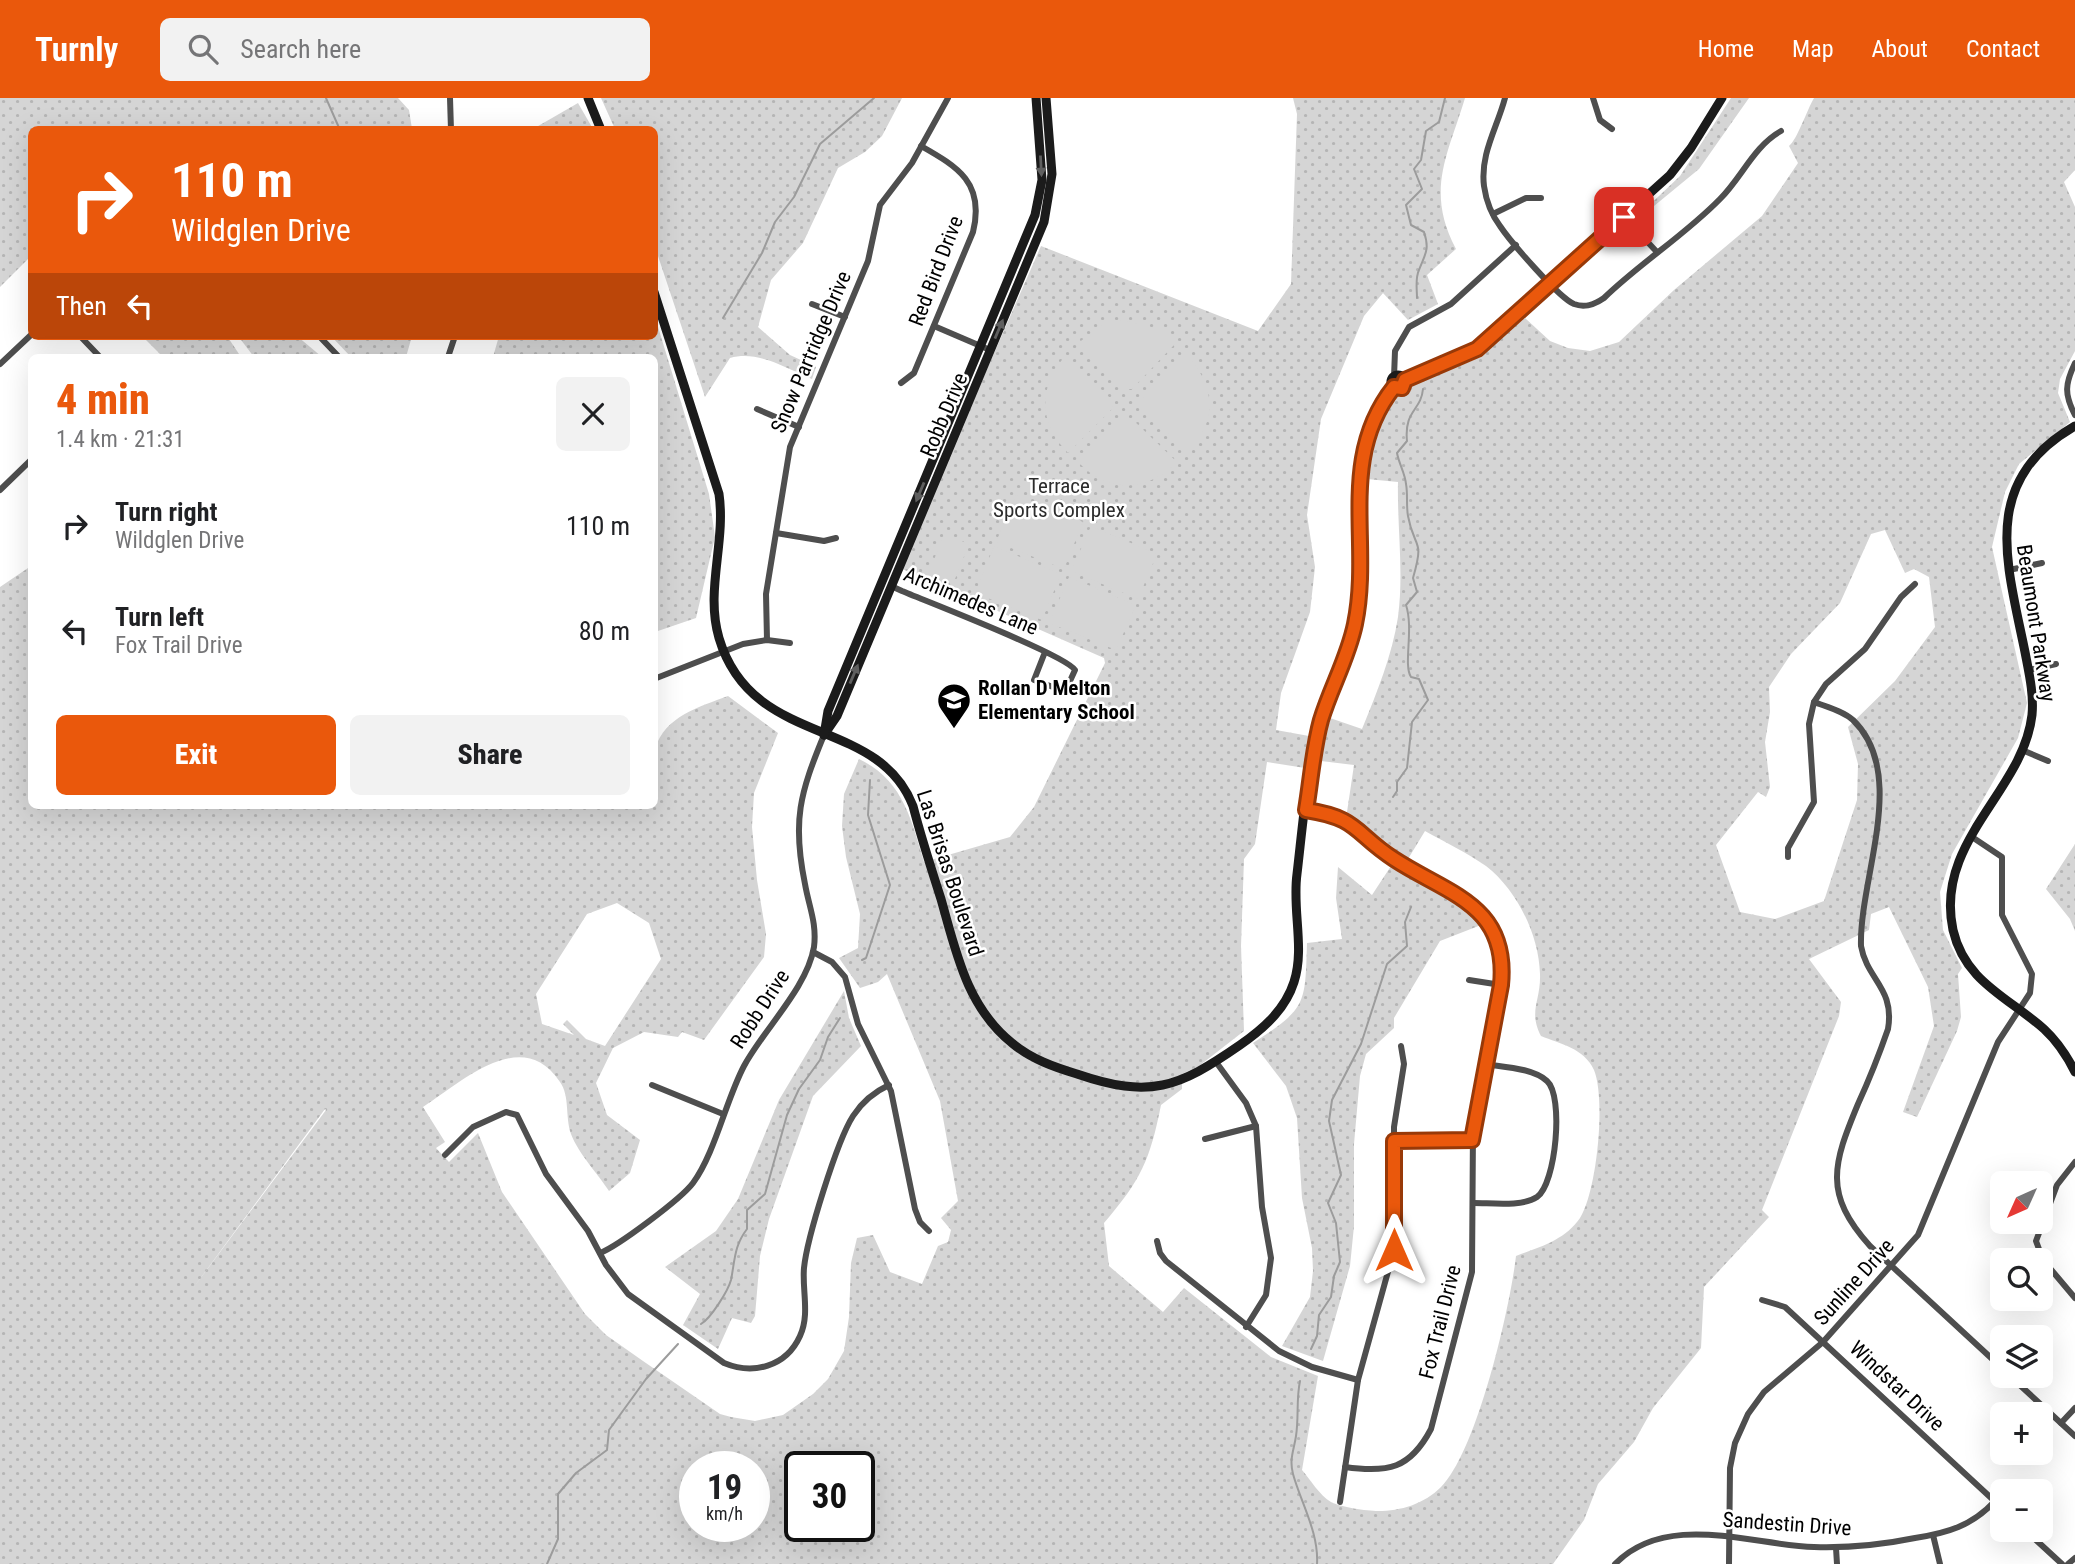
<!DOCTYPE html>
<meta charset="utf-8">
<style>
body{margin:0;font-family:"Roboto Condensed",sans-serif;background:#f2f2f2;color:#202124;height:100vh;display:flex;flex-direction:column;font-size:26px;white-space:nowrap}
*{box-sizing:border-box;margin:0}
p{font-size:23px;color:#757577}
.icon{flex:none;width:38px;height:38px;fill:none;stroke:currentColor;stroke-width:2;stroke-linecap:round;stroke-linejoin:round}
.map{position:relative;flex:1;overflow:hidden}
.sheet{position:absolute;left:28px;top:256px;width:630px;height:455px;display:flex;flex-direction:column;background:#fff;border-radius:10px;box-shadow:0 7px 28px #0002}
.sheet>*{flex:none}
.hud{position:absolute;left:28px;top:28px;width:630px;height:214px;border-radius:10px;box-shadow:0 7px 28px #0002;background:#ea580c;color:#fff;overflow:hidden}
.needle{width:46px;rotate:225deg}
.buttons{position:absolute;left:1990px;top:1073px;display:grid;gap:14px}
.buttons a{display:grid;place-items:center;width:63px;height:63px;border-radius:10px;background:#fff;box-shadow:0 7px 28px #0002;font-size:35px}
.speed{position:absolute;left:679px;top:1353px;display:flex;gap:14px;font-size:35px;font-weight:700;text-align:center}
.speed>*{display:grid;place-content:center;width:91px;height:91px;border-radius:50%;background:#fff;box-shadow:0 7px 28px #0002;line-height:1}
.speed small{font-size:18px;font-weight:400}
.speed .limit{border:4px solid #111;border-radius:10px;background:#fff;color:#111}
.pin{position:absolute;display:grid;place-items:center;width:60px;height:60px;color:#fff;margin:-30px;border-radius:14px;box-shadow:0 4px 10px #0006}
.me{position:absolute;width:77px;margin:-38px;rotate:0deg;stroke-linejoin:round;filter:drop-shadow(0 0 5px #0008)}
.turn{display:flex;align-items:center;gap:24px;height:147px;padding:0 28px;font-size:32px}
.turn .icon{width:91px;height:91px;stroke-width:2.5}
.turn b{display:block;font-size:49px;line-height:60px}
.then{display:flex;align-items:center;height:66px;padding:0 28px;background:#0003;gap:14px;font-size:26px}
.round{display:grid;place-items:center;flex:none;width:74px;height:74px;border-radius:10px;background:#f2f2f2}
.headline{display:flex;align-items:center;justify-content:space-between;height:119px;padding:0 28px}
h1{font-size:42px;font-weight:800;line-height:52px;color:#ea580c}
.cta{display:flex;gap:14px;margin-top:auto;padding:14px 28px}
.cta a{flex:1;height:80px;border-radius:10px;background:#ea580c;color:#fff;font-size:28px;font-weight:800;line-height:80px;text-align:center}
.cta a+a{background:#f2f2f2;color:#202124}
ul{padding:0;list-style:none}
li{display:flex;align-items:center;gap:21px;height:105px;padding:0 28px}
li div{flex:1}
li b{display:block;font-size:26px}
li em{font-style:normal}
header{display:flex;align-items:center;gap:42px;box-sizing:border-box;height:98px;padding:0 35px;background:#ea580c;color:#fff}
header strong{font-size:33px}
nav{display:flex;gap:38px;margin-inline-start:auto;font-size:24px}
.search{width:490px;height:63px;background:#f2f2f2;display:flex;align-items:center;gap:18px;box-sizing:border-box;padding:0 24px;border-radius:10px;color:#757577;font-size:26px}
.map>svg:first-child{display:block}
</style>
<header>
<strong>Turnly</strong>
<div class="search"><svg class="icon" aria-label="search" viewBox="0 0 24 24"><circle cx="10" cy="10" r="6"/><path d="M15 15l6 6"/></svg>Search here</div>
<nav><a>Home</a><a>Map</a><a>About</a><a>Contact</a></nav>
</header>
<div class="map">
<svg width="2075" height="1466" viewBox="0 0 2075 1466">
<defs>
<pattern id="grass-dots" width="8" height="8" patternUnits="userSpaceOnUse" patternTransform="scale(1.75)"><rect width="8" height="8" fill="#d5d5d5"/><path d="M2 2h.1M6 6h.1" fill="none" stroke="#b5b5b5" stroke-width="1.8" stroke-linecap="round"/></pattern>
</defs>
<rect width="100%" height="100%" fill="#fff"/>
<g fill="url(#grass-dots)" fill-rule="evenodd">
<path d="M0,0h398l11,12 3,19 -380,1 -1,126 -31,31z"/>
<path d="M601,0h301l-20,38 -17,16 -27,16 -35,75 -32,37 -13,47 32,28 26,12 -4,12c-26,-11 -54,-29 -82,-21l-25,39 -50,-150 -1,-117 -39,-1z"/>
<path d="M1293,0h172c-17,57 -40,92 -9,151l-29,26 11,29 -30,16 -25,-27 -19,23 -43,103 -14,96 8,52 -5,45 -29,81 -5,37 33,6 21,-18 32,11c15,-37 30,-73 36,-112 6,-45 -1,-90 0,-135l-31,-3 6,-37 10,-32 28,-26 63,-24 51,-42 25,23 18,7 22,3 29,-9 55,-52 88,-74 36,-53 -9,-17c8,-6 18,-36 25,-48h261v72l-11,12 11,25v144l-15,28 -2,14 12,29 -51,42 -14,28 -13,55 35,156 -9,35 -66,116 -12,38 3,38 19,38 -4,6 3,43 -4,14 -40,86 -14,-5 31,-86 -6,-39 -39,-80 -18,7 -2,16 -60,29 32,43 -2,14 -77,194 7,7 -65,70 -3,61 -48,60 -19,34 -36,42 -14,36 -31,44h-1553v-977l31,-21 1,239h622c1,-16 -4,-41 1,-56 10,-33 44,-42 73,-53l50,37 -24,60 -2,34 5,53 9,54 -2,23 -60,83 -22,-8 -4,5 -34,-5 -31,16 -17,35 11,32 33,25 -10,33 -21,18c-11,-17 -31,-38 -38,-57 -6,-17 -1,-38 -11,-52 -38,-57 -97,-1 -137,25l22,35 -9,6 13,14 29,-29 24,59 83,122 21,21 37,26 77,53 11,3 24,4 28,-6 30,-21 15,-15 16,-28 5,-34 2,-54 6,-25 16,-3 17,37 32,12 16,-38 10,-4 3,-12 -10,-12 17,-17 -18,-100 -53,-127 -9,8 -18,6 -21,-30 19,-10 2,-34 -14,-57 -4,-31 2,-32 15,-35c44,21 52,60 65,103l86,-25 24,-30 71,-144 -1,-5 -204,-90 141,-322 217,85 33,-47 6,-170zM1885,432l20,43 9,-4 15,8 6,50 -40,54 -47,46 10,37 -1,36 -33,101 -49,18 -35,-7 -24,-67 42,-53 8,5 4,-10 -5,-45 5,-30 -1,-25 22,-33 49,-51 31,-69zM1321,663l33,4 -7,47 61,47 17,-28c20,11 42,22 61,35 31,24 53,69 54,108 1,27 -12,37 1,62 19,8 43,12 53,34 12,29 3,121 -14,148 -15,22 -40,29 -64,38 -6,52 -39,195 -75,231 -17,17 -40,24 -63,24 -11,0 -38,-4 -47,-9 -11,-6 -21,-23 -29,-32l16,-94 -47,-19 -87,-69 -21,24 -54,-46 -5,-43c37,-43 46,-63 57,-118l21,-16v-15l17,-8 45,-35 -3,-85 3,-87 11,-15 12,-82 38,6zM617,805l32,20 12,36 -56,87 -19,-7 -19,-19 -4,4 11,11 -32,-11 -6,-30 51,-80zM325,1011l1,1 -135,181zM695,1368h59v60h-59zM800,1368h59v60h-59z"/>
<path d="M1731,0h18l-50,71 -62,51 2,-5 41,-39z"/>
<path d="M578,5l15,26h-60z"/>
<path d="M655,219l54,177 6,43 -19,81 -41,14 -1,-275h-161l6,-21h155z"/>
<path d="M142,238h85l14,21h-78z"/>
<path d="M238,238h59l25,21h-68z"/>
<path d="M331,238h81l-6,21h-55z"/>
<path d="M2075,746v87l-5,-12 -24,-30z"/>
<path d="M1391,768l72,39 18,20 -41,16 -46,77v10l-28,26 -6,22 -6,68v82l-4,40 -27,95 -41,-15 28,-49 3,-26 -1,-23 -10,-50 -5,-80 -11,-32 -33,-43c54,-35 52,-38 54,-100l35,-4 -6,-41 2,-31 34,28z"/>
<path d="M844,893l5,27 12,28 -48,50 -44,123 -9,37 -5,60 -4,7 -19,-5 -14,31 -35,-24 17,-31 -35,-27 51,-36 22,-32 41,-99z"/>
</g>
<g fill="#d5d5d5">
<path d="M1123,222l35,9 17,15 -43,45h-10l-45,-45 23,-18z"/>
<path d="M1186,256c28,29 34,68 1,97l-45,-43v-9z"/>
<path d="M1066,257l46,45 1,8 -45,45c-30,-30 -30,-67 -2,-98z"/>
<path d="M1123,321h9l45,43c-30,30 -68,32 -98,1z"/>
<path d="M1016,397l67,27 -19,47 -68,-27z"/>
<path d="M1091,428l66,28 -19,45 -67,-28z"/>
<path d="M944,436l25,10 -16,40 -25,-9z"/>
<path d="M994,448l67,28 -19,46 -67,-27z"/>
<path d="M1069,479l67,28 -20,45 -67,-27z"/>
</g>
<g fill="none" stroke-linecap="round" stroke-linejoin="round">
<g stroke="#9c9c9c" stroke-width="2">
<path d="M326,0l14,32"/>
<path d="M1417,200c0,-9 -2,-20 2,-28 6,-16 11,-20 5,-38l-13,-7 -5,-20 16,-16 -8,-20 7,-9 5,-29 13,-9 6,-24"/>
<path d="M723,220l39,-65 13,-31 19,-25 26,-53 54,-46"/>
<path d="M1393,699l4,-6v-9l10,-14 5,-46 16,-22 -9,-21 -8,-2c-8,-12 3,-48 -5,-72l11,-13 -4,-14c12,-41 1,-28 -5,-62 -2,-11 0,-22 -2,-32 -1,-11 -7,-20 -9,-31l10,-12c-3,-31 14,-30 16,-52"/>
<path d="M862,862l4,-2 24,-73 -22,-70 2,-35"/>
<path d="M701,1226c10,-6 27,-33 30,-44 4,-20 3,-34 16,-51v-19l18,-16 22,-79 12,-26 21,-29 8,-23 12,-19"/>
<path d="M1311,1251l6,-13 2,-21 12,-18 3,-21 6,-14 -4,-39 -8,-20 13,-28 -12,-54 3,-21 29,-56 26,-80 20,-18 -2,-24 6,-15"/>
<path d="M1300,1283c-4,19 -1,36 -4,55 -2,14 -7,23 -3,38 8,29 26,59 24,90"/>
<path d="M547,1466l11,-25v-45l18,-21 31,-23 2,-20 37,-51 32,-35"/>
</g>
<g stroke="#4e4e4e" stroke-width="6">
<path d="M450,0l1,32"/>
<path d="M1505,0c-8,30 -25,56 -21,88 2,14 7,28 16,40 10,15 59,72 74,78 11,4 20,1 30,-6 36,-35 81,-63 116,-99 22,-22 34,-53 61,-68"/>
<path d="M1593,0l7,22 12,9"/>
<path d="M1493,116l33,-16h15"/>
<path d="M1624,119l32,34"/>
<path d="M812,206l33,13"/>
<path d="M934,228l56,24"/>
<path d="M80,238l20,21"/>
<path d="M319,238l20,21"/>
<path d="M448,259l7,-21"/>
<path d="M2075,265c-10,21 -11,31 0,52"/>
<path d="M0,266l32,-30"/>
<path d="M1394,279l1,-26 14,-24 42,-23 65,-59"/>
<path d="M901,285l13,-10 59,-141c12,-49 -15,-65 -52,-86"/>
<path d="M757,311l42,18"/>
<path d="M0,392l32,-31"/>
<path d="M776,435l48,8 12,-3"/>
<path d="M2009,472l33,-7"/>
<path d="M891,488l11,5c26,11 164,64 173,79l-5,11 -17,6 -19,-7 11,-28"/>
<path d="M767,542l-1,-46 24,-147 78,-186 12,-56 32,-42 36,-65"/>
<path d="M2029,572l27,-6"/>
<path d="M654,581l89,-35 24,-4 23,3"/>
<path d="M1814,604c13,5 29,9 39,18 56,54 6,158 8,226 6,34 34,42 27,83 -9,26 -19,51 -30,75 -25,60 -35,90 12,142l132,122"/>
<path d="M2022,652l26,11"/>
<path d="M1306,712c53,8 48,23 88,49 53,35 115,46 107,126l-28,143 -1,144 -41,157c-21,40 -43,44 -86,38"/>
<path d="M1788,759v-9l26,-46 -5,-78 5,-22 12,-18 39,-35 36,-52 14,-13"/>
<path d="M813,854l19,10 13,15 13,47 33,67 24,118 5,13 9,9"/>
<path d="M1469,882l32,5"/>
<path d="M1216,964l30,41 10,23 6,81 9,51 -5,37 -20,32"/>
<path d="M652,987l71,29"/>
<path d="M1205,1041l51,-13"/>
<path d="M1393,1043l79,-1"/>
<path d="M445,1057l28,-28 33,-15 11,3 29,59 42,57 18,34 22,29 96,69c29,12 62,4 76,-27 10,-21 2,-46 4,-68 3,-30 33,-127 49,-152 9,-14 21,-24 36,-31"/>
<path d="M2075,1064l-18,23 -21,56 7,19 32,38"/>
<path d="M1474,1105c18,0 48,4 63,-6 19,-13 27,-101 10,-116 -14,-13 -44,-14 -62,-17"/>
<path d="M1157,1143l3,12 6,8 113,90 33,16 46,13"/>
<path d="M600,1155c18,-7 81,-54 93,-70 22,-30 33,-83 51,-117 20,-37 63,-78 70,-119 3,-24 -5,-40 -9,-63 -13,-63 -5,-91 19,-149"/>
<path d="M1762,1202l23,7 217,201"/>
<path d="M2010,1278l65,60"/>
<path d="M2061,1325l14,-15"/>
<path d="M1340,1404l18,-122 36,-130v-123l10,-63 -3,-18"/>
<path d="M2025,1432l37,34"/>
<path d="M1933,1437l7,29"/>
<path d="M1836,1450l1,16"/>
<path d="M1615,1466c52,-53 136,-19 199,-17 34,1 67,-2 101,-9 32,-5 57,-12 80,-37"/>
<path d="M1729,1466l1,-96 5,-25 13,-29 16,-22 59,-50 95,-107 80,-193 32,-49 2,-19 -30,-59v-58l-30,-20"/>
<path d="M2068,1466l7,-6"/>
</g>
<g stroke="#1b1b1b" stroke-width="9">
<path d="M588,0l13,32"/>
<path d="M654,194l65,202c7,48 -14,97 0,144 33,111 159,77 194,168 8,31 18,62 28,93 15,53 26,108 71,144 19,16 42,24 65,31 73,25 101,14 163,-29 23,-16 45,-35 54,-63 11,-34 -2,-72 3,-108 6,-51 10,-107 25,-156 10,-33 28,-62 33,-97 14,-82 -17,-162 39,-234"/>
<circle cx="1398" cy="284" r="7"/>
<path d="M1405,282l72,-31 193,-174 21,-27 31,-50"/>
<path d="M2075,328c-96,55 -68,137 -50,226 4,21 9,42 7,63 -9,77 -98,126 -79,215 12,52 55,67 91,99 13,12 23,27 31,43"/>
<path d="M824,637l13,-19 207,-494 8,-48 -6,-76"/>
<path d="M824,637l4,-24 207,-496 7,-35 -6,-82"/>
</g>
</g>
<defs><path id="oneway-solid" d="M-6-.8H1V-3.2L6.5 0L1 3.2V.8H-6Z" transform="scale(1.75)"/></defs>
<g fill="#5f5f5f">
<use href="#oneway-solid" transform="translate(1041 68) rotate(87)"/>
<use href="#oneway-solid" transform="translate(999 231) rotate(-67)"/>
<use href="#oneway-solid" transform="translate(920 394) rotate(113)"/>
<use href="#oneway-solid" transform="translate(854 576) rotate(-67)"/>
</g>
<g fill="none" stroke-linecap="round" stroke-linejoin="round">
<g stroke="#983908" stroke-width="18">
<path id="route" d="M1394,1152v-109l78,-1 29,-155c8,-81 -54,-91 -107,-126 -40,-26 -35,-41 -88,-49 5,-30 7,-61 15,-90 10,-33 27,-62 34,-96 17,-82 -18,-165 39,-237l8,1 3,-8 72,-31 147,-132"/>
</g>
<use href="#route" stroke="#ea580c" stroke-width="12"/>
</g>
<defs>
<g id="school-pin" transform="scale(1.75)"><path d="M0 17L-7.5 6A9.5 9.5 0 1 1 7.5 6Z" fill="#000" stroke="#fff"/><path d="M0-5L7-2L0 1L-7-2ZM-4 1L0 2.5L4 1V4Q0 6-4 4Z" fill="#fff"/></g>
</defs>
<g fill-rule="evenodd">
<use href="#school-pin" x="954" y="602"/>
</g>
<g text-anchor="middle" stroke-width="5" stroke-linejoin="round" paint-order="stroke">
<g font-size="21" fill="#000" stroke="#fff">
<text transform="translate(936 173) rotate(-69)" y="7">Red Bird Drive</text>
<text transform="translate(811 254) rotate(-67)" y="7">Snow Partridge Drive</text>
<text transform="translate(944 317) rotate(-67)" y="7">Robb Drive</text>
<text transform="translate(971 503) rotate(23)" y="7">Archimedes Lane</text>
<text transform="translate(2036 525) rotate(81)" y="7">Beaumont Parkway</text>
<text transform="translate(950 775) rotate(72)" y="7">Las Brisas Boulevard</text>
<text transform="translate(760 911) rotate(-57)" y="7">Robb Drive</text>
<text transform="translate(1854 1184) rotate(-48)" y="7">Sunline Drive</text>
<text transform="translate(1440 1224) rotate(-76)" y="7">Fox Trail Drive</text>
<text transform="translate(1897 1288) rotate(43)" y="7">Windstar Drive</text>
<text transform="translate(1787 1426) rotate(4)" y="7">Sandestin Drive</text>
</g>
<g font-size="21" fill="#2c2c2c" stroke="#fff">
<text x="1059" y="395">Terrace<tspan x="1059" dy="24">Sports Complex</tspan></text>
</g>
<g font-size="21" font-weight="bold" fill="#000" stroke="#fff" text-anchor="start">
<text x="978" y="597">Rollan D Melton<tspan x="978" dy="24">Elementary School</tspan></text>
</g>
</g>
</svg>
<div class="buttons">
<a><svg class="needle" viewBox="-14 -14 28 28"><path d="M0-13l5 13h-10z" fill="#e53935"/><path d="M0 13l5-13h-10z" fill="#757577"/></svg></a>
<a><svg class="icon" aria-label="search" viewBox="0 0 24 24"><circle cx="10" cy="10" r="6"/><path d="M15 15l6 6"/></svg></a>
<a><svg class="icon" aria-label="layers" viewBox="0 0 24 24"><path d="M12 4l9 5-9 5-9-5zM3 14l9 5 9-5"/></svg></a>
<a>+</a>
<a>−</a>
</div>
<div class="speed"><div>19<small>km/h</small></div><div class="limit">30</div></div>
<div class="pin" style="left:1624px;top:119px;background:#d93025"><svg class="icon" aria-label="arrive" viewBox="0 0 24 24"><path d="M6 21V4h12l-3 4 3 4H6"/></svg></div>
<svg class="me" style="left:1394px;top:1152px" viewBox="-20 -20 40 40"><path d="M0-17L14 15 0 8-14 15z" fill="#ea580c" stroke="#fff" stroke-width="4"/></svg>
<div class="hud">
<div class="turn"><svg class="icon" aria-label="right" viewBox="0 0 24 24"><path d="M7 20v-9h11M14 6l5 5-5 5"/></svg><div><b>110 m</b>Wildglen Drive</div></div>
<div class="then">Then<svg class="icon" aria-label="left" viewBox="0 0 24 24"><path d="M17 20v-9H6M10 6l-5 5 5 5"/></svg></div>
</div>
<section class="sheet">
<div class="headline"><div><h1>4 min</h1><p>1.4 km · 21:31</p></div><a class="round"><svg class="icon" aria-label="close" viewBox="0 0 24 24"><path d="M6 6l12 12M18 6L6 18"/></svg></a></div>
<ul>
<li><svg class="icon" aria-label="right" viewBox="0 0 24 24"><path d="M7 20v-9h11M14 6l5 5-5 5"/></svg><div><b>Turn right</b><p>Wildglen Drive</p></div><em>110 m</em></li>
<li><svg class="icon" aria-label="left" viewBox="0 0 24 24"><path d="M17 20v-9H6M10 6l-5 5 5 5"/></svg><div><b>Turn left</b><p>Fox Trail Drive</p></div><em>80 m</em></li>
</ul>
<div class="cta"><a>Exit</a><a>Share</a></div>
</section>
</div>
